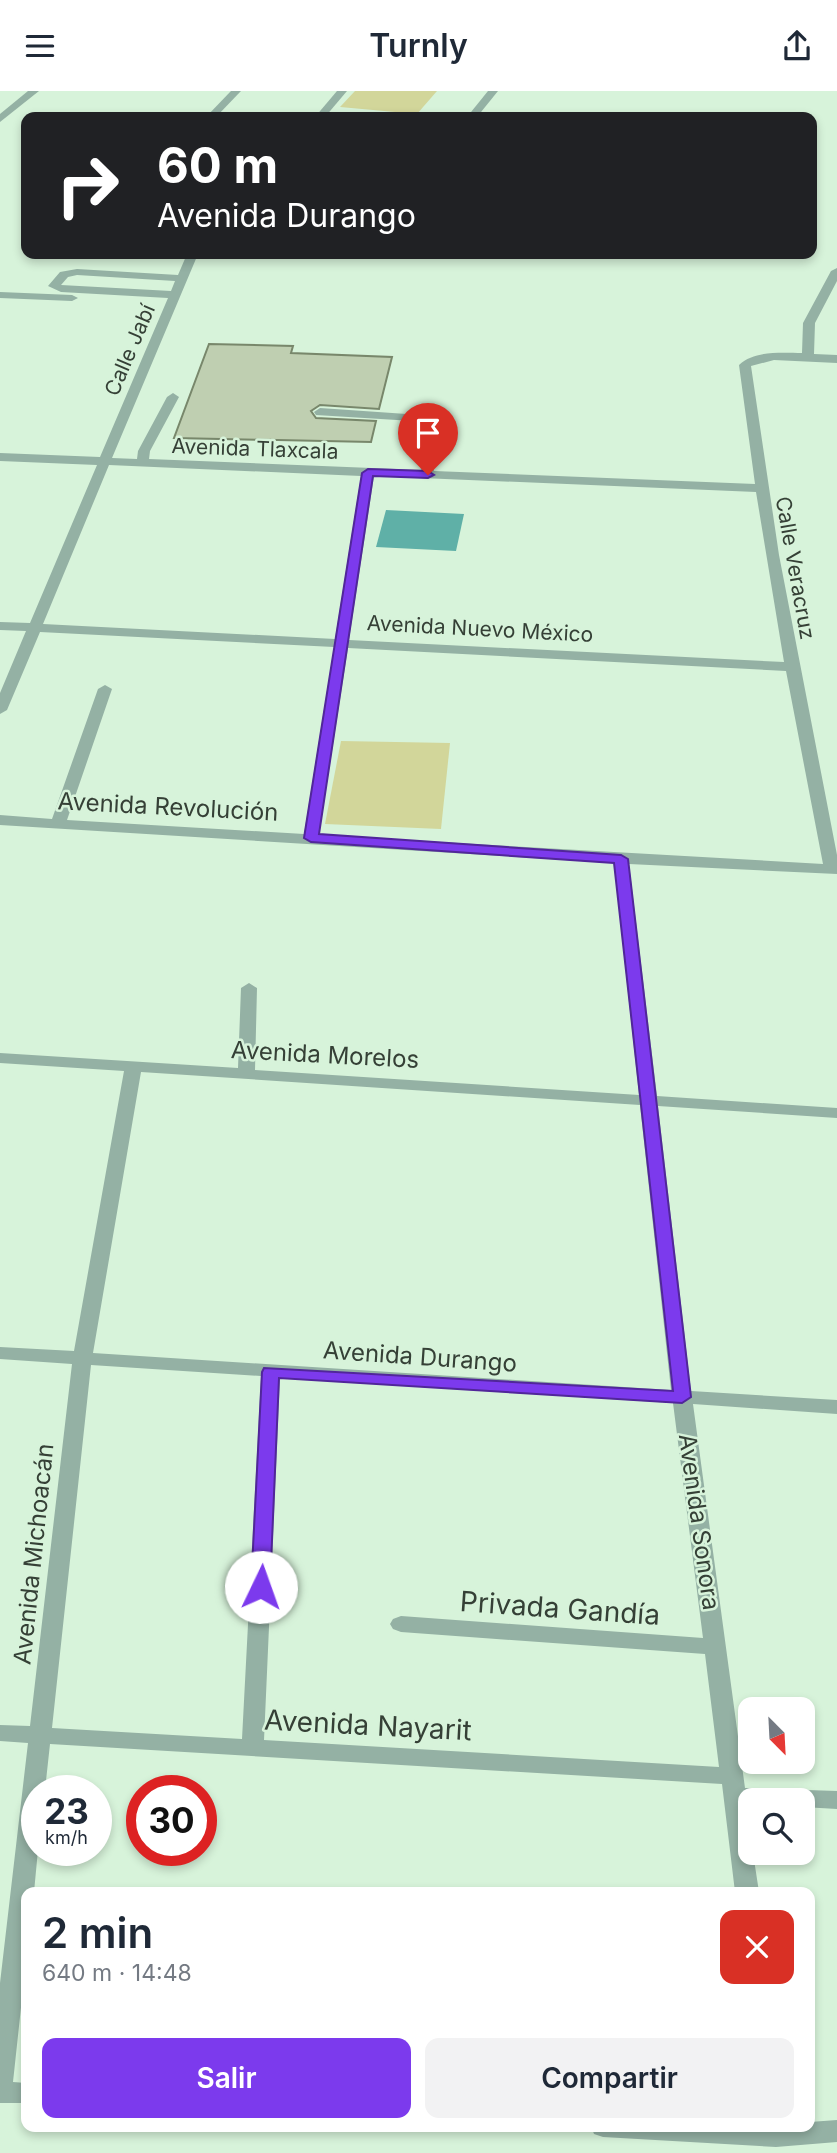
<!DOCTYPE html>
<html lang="es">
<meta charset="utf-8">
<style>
body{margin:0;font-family:Inter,sans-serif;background:#f2f2f3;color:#1f2937;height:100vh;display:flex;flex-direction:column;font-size:26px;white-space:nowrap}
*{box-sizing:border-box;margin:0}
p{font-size:23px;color:#747a83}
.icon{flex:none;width:38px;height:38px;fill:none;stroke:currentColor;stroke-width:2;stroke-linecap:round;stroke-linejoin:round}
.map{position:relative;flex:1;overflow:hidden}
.drawer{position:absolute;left:21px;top:1796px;width:794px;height:245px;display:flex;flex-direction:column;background:#fff;border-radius:14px;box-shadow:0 4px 10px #0003}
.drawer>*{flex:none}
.hud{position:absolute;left:21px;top:21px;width:796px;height:147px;border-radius:14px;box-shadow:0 4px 10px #0003;background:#202124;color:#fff;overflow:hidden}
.needle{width:46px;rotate:156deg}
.fabs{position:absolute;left:738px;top:1606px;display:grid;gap:14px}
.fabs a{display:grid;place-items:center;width:77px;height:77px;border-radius:14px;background:#fff;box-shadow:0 4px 10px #0003;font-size:35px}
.speed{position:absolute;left:21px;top:1684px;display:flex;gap:14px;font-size:35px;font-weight:700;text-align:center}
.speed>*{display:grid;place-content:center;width:91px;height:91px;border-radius:50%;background:#fff;box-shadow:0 4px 10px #0003;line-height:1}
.speed small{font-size:18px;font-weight:400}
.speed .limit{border:10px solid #d22;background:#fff;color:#111}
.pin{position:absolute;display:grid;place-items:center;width:60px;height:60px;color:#fff;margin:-72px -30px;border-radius:50% 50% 50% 0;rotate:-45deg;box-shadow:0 0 7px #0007}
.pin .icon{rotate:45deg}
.me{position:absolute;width:77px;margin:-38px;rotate:3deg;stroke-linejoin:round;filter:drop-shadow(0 0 5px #0008)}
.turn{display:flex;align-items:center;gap:24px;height:147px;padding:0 21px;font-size:32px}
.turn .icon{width:91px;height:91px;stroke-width:2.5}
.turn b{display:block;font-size:49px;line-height:60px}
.round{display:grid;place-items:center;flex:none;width:74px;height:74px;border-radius:14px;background:#f2f2f3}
.summary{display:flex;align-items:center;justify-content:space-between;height:119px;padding:0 21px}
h1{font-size:42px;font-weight:600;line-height:52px}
.button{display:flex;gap:14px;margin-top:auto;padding:14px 21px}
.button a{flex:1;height:80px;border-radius:14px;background:#7c3aed;color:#fff;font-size:28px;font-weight:600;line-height:80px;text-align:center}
.button a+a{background:#f2f2f3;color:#1f2937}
header{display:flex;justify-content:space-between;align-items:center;height:91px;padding:0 21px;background:#fff;font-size:32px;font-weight:600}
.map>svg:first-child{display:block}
</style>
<header><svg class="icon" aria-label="menu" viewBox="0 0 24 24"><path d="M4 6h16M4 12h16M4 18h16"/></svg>Turnly<svg class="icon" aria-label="share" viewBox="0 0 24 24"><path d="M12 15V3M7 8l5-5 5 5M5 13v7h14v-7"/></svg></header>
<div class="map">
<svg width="837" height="2062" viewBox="0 0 837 2062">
<rect width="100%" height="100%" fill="#d7f3da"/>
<g fill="#d2d69a">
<path d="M355,0h82l-20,23 -77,-7z"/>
<path d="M341,650l109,2 -9,86 -116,-5z"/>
</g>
<path fill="#5fb0a7" d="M386,419l78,4 -8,37 -80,-4z"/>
<path fill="#bfcfb1" stroke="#78876b" stroke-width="2" d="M209,253l84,2 -2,7 101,4 -13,52 -59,-4 -9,6 5,7 60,3 -5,21 -197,-4z"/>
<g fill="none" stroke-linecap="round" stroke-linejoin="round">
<g fill="#94b1a4" fill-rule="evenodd">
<path d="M28,0h11l-39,31v-8z"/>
<path d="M231,0h10l-25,26h-10z"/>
<path d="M337,0h10l-22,26h-10z"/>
<path d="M488,0h10l-21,26h-10z"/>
<path d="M187,163h11l-86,204 25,1 1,-8 29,-54 6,-4 6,4 -29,54 -1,8 272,11 -8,-49 -97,-6 -2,-3 6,-4 101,7 6,9 7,47 321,13 -16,-119c16,-15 43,-12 63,-12l1,-30 28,-52 6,-3v13l-22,42 -1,31 23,1v8l-63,-3 -23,6 28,189 58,300v19l-208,-10 28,232 180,12v10l-179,-12 33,285 146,9v14l-144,-10 52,384 92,3v18l-34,-2v-6h-52v4h-4l4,48h2l6,39h-24l-13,-108 -672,-40 -5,46h-8l1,60 -4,42h-8v69l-13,121 13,1v20h-26v-120l28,-240 -28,-2v-16l30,1 42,-362 -72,-5v-12l74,4 50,-280 -124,-8v-10l238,15 3,-80 8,-5 8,5 -2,82 384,25 -25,-232 -614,-38v-10l52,4 46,-130 7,-4 7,4 -45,131 237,14 30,-187 -294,-15 -33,78 -7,4v-21l26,-62 -26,-1v-8l30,1 67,-158 -97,-4v-8l100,4 68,-159 -107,-6 -13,-6 12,-14 17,-3 101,6zM77,184l98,6 -4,10 -110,-6 7,-8zM109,374l252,11 -26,163 -292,-15zM374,385l382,16 28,170 -435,-22zM348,557l438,23 37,193 -504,-29zM141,981l499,33 31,285 -578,-37zM91,1274l170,11 -19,363 -190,-11zM280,1287l393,25 30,235 -302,-22 -8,3 -3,5 3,5 8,3 304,22 14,113 -455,-27z"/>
<path d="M0,201l72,3 6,3 -6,3 -72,-3z"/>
<path d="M837,2029v22l-61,5 -173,-10 -9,-3 -3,-8h219v-4z"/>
</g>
</g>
<path fill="#7c3aed" stroke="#51269a" stroke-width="2" d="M368,378l60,2 6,4 -6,3 -55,-2 -54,358 302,21 7,4 63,538 -9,6 -403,-25 -9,209 -3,5h-13l-3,-5 11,-215 2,-4 409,23 -59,-528 -303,-21 -7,-4 58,-365z"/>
<g text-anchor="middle" stroke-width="5" stroke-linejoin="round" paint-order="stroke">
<g font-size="21" fill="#354036" stroke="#d7f3da">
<text transform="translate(130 259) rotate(-67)" y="7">Calle Jabí</text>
<text transform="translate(255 358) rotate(2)" y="7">Avenida Tlaxcala</text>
<text transform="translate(795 477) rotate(80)" y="7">Calle Veracruz</text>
<text transform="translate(480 538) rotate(3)" y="7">Avenida Nuevo México</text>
</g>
<g font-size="24" fill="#354036" stroke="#d7f3da">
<text transform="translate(168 716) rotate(3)" y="8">Avenida Revolución</text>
<text transform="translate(325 964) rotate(3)" y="8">Avenida Morelos</text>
<text transform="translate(420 1266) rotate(4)" y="8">Avenida Durango</text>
<text transform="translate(699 1431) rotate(82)" y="8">Avenida Sonora</text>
<text transform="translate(34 1463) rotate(-84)" y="8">Avenida Michoacán</text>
</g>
<g font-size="28" fill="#354036" stroke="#d7f3da">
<text transform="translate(560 1517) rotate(4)" y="10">Privada Gandía</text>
<text transform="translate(368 1634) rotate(3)" y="10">Avenida Nayarit</text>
</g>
</g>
</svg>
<div class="fabs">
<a><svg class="needle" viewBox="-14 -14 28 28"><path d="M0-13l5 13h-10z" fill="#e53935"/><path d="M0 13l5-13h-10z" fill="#747a83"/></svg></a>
<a><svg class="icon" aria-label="search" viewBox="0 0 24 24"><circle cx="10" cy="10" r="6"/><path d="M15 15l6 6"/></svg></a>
</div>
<div class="speed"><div>23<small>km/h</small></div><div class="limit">30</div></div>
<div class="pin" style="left:428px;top:384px;background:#d93025"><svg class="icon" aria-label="arrive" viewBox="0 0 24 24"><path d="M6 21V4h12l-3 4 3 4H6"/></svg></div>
<svg class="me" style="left:261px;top:1496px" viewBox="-20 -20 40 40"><circle r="19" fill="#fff"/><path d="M0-13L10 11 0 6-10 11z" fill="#7c3aed"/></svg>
<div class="hud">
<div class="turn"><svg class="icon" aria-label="right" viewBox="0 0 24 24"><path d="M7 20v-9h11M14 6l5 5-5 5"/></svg><div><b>60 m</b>Avenida Durango</div></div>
</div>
<section class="drawer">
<div class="summary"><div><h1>2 min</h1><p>640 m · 14:48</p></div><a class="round" style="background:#d93025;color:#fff"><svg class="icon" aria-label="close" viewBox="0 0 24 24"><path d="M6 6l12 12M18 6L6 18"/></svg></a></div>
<div class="button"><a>Salir</a><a>Compartir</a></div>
</section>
</div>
